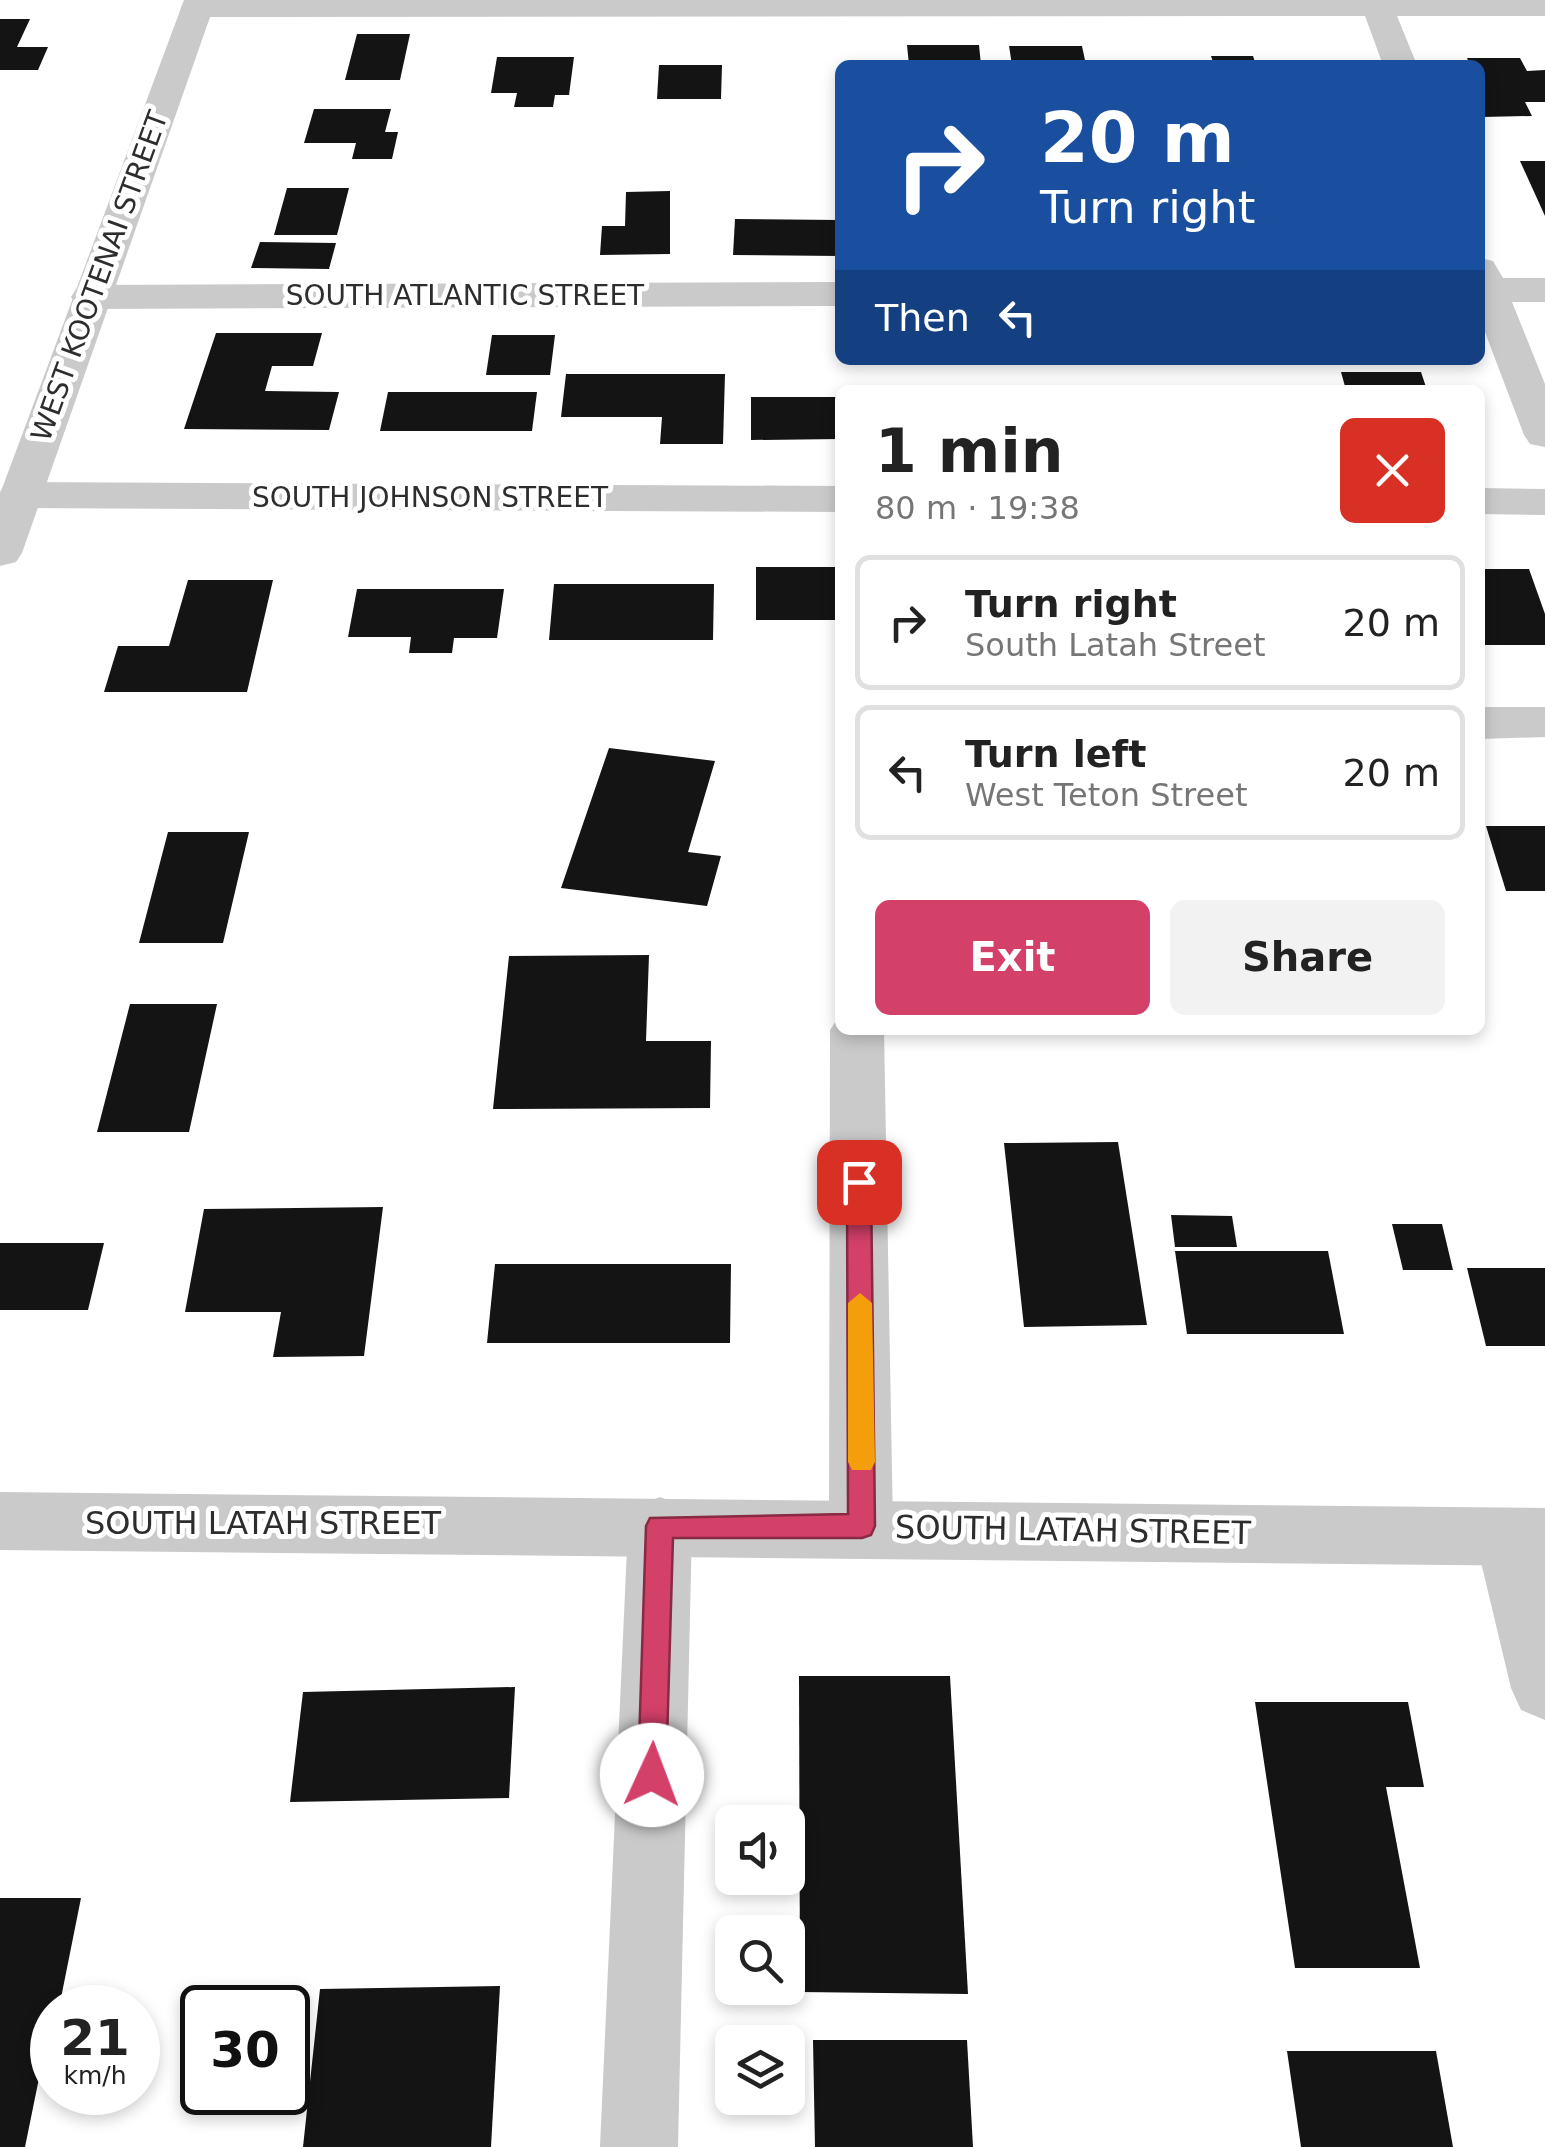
<!DOCTYPE html>
<meta charset="utf-8">
<style>
body{margin:0;font-family:"DejaVu Sans",sans-serif;background:#f2f2f2;color:#222;height:100vh;display:flex;flex-direction:column;font-size:38px;white-space:nowrap}
*{box-sizing:border-box;margin:0}
p{font-size:32px;color:#767676}
.icon{flex:none;width:55px;height:55px;fill:none;stroke:currentColor;stroke-width:2;stroke-linecap:round;stroke-linejoin:round}
.map{position:relative;flex:1;overflow:hidden}
.drawer{position:absolute;left:835px;top:385px;width:650px;height:650px;display:flex;flex-direction:column;background:#fff;border-radius:15px;box-shadow:0 5px 15px #0003}
.drawer>*{flex:none}
.guide{position:absolute;left:835px;top:60px;width:650px;height:305px;border-radius:15px;box-shadow:0 5px 15px #0003;background:#1a4fa0;color:#fff;overflow:hidden}
.buttons{position:absolute;left:715px;top:1805px;display:grid;gap:20px}
.buttons a{display:grid;place-items:center;width:90px;height:90px;border-radius:15px;background:#fff;box-shadow:0 5px 15px #0003;font-size:50px}
.speed{position:absolute;left:30px;top:1985px;display:flex;gap:20px;font-size:50px;font-weight:700;text-align:center}
.speed>*{display:grid;place-content:center;width:130px;height:130px;border-radius:50%;background:#fff;box-shadow:0 5px 15px #0003;line-height:1}
.speed small{font-size:25px;font-weight:400}
.speed .limit{border:5px solid #111;border-radius:15px;background:#fff;color:#111}
.pin{position:absolute;display:grid;place-items:center;width:85px;height:85px;color:#fff;margin:-42px;border-radius:20px;box-shadow:0 5px 15px #0006}
.me{position:absolute;width:110px;margin:-55px;rotate:2deg;stroke-linejoin:round;filter:drop-shadow(0 0 8px #0008)}
.turn{display:flex;align-items:center;gap:35px;height:210px;padding:0 40px;font-size:45px}
.turn .icon{width:130px;height:130px;stroke-width:2.5}
.turn b{display:block;font-size:70px;line-height:85px}
.then{display:flex;align-items:center;height:95px;padding:0 40px;background:#0003;gap:20px;font-size:38px}
.round{display:grid;place-items:center;flex:none;width:105px;height:105px;border-radius:15px;background:#f2f2f2}
.head{display:flex;align-items:center;justify-content:space-between;height:170px;padding:0 40px}
h1{font-size:60px;font-weight:700;line-height:75px}
.cta{display:flex;gap:20px;margin-top:auto;padding:20px 40px}
.cta a{flex:1;height:115px;border-radius:15px;background:#d34068;color:#fff;font-size:40px;font-weight:700;line-height:115px;text-align:center}
.cta a+a{background:#f2f2f2;color:#222}
ul{padding:0;list-style:none}
li{display:flex;align-items:center;gap:30px;height:135px;margin:0 20px 15px;padding:0 20px;border:5px solid #e0e0e0;border-radius:15px}
li div{flex:1}
li b{display:block;font-size:38px}
li em{font-style:normal}
.map>svg:first-child{display:block}
</style>
<div class="map">
<svg width="1545" height="2147" viewBox="0 0 1545 2147">
<rect width="100%" height="100%" fill="#fff"/>
<g fill="#141414">
<path d="M0,19h30l-13,28h31l-10,23h-38z"/>
<path d="M357,34h53l-10,46h-55z"/>
<path d="M907,45h72l2,20h-72z"/>
<path d="M1009,46h73l4,19h-74z"/>
<path d="M1211,56h42l3,9h-42z"/>
<path d="M497,57h77l-5,38h-14l-2,12h-39l3,-14h-26z"/>
<path d="M1467,58h53l7,13 18,-1v32h-20l7,14 -50,1 -2,-52h-10z"/>
<path d="M659,65h63l-1,34h-64z"/>
<path d="M314,109h77l-6,23h13l-6,27h-40l4,-16h-52z"/>
<path d="M1520,161h25v55z"/>
<path d="M287,188h62l-12,47h-63z"/>
<path d="M670,191v63l-70,1 2,-29h23l1,-34z"/>
<path d="M735,219l104,1 1,36 -107,-1z"/>
<path d="M260,242l76,1 -7,26 -78,-1z"/>
<path d="M216,333h106l-9,33h-41l-7,25 74,1 -10,38 -145,-1z"/>
<path d="M492,335h63l-5,40h-64z"/>
<path d="M1341,372h80l6,18h-81z"/>
<path d="M566,374h159l-2,70h-63l2,-27h-101z"/>
<path d="M388,392h149l-5,39h-152z"/>
<path d="M751,397h89v42l-89,1z"/>
<rect x="756" y="567" width="84" height="53"/>
<path d="M1480,569h49l16,45v31h-65z"/>
<path d="M188,580h85l-26,112h-143l14,-46h51z"/>
<path d="M554,584h160l-1,56h-164z"/>
<path d="M357,589h147l-7,49h-43l-2,15h-43l2,-16h-63z"/>
<path d="M609,748l106,13 -27,91 33,4 -14,50 -146,-18z"/>
<path d="M1486,826h59v65h-39z"/>
<path d="M168,832h81l-26,111h-84z"/>
<path d="M649,955l-3,86h65l-1,67 -217,1 16,-153z"/>
<path d="M130,1004h87l-28,128h-92z"/>
<path d="M1118,1142l29,183 -123,2 -20,-184z"/>
<path d="M383,1207l-19,149 -91,1 8,-45h-96l19,-103z"/>
<path d="M1171,1215l61,1 5,31h-62z"/>
<path d="M1392,1224h50l11,46h-50z"/>
<path d="M0,1243h104l-16,67h-88z"/>
<path d="M1175,1251h153l16,83h-157z"/>
<path d="M495,1264h236l-1,79h-243z"/>
<path d="M1467,1268h78v78h-59z"/>
<path d="M799,1676h151l18,318 -168,-2z"/>
<path d="M515,1687l-6,111 -219,4 13,-110z"/>
<path d="M1255,1702h153l16,85h-38l34,181h-125z"/>
<path d="M0,1898h81l-22,110h-7v26h-4l-23,113h-25z"/>
<path d="M500,1986l-9,161h-188l17,-158z"/>
<path d="M813,2040h154l6,107h-158z"/>
<path d="M1287,2051h149l17,96h-152z"/>
</g>
<g fill="none" stroke-linecap="round" stroke-linejoin="round">
<g fill="#cacaca" fill-rule="evenodd">
<path d="M186,0h1359v16h-148l20,49h-34l-18,-49 -1168,1 -16,-10z"/>
<path d="M1480,258l13,3 10,17h42v24h-33l33,82v63l-15,-3 -6,-9 -44,-116z"/>
<path d="M840,282v24l-750,3 -14,-4 -5,-8 5,-8 14,-4z"/>
<path d="M19,482l821,4v26l-821,-4 -15,-4 -4,-12 4,-6z"/>
<path d="M1480,488l65,1v26l-65,-1z"/>
<path d="M1480,707h65v30l-65,2z"/>
<path d="M840,1015v15h44l9,496 -9,20 -23,9 -23,-9 -9,-20 1,-496z"/>
<path d="M660,1497l23,9 9,20 -14,621h-78l28,-621 9,-20z"/>
<path d="M1507,1508l23,9 15,41v162l-24,-10 -10,-22 -36,-151 9,-20z"/>
</g>
<g fill="#cacaca" fill-rule="evenodd">
<path d="M184,0h32l-194,553 -6,9 -16,4v-72z"/>
<path d="M0,1492l1545,16v58l-1545,-16z"/>
</g>
</g>
<path fill="#d34068" stroke="#892a44" stroke-width="2.5" d="M859,1173l12,9 4,344 -4,9 -9,3h-189l-7,237 -4,10 -10,4 -10,-4 -4,-10 8,-249 4,-8 198,-4 -1,-332z"/>
<path fill="#f59e0b" d="M860,1293l12,10 3,159 -4,8h-19l-4,-8v-159z"/>
<g text-anchor="middle" stroke-width="10" stroke-linejoin="round" paint-order="stroke">
<g font-size="28" fill="#2d2d2d" stroke="#fff">
<text transform="translate(99 276) rotate(-70)" y="10">WEST KOOTENAI STREET</text>
<text x="465" y="305">SOUTH ATLANTIC STREET</text>
<text x="430" y="507">SOUTH JOHNSON STREET</text>
</g>
<g font-size="32" fill="#2d2d2d" stroke="#fff">
<text x="263" y="1534">SOUTH LATAH STREET</text>
<text transform="translate(1073 1530) rotate(1)" y="11">SOUTH LATAH STREET</text>
</g>
</g>
</svg>
<div class="buttons">
<a><svg class="icon" aria-label="sound" viewBox="0 0 24 24"><path d="M4 9h4l5-4v14l-5-4H4zM17 9q2 3 0 6"/></svg></a>
<a><svg class="icon" aria-label="search" viewBox="0 0 24 24"><circle cx="10" cy="10" r="6"/><path d="M15 15l6 6"/></svg></a>
<a><svg class="icon" aria-label="layers" viewBox="0 0 24 24"><path d="M12 4l9 5-9 5-9-5zM3 14l9 5 9-5"/></svg></a>
</div>
<div class="speed"><div>21<small>km/h</small></div><div class="limit">30</div></div>
<div class="pin" style="left:859px;top:1182px;background:#d93025"><svg class="icon" aria-label="arrive" viewBox="0 0 24 24"><path d="M6 21V4h12l-3 4 3 4H6"/></svg></div>
<svg class="me" style="left:652px;top:1775px" viewBox="-20 -20 40 40"><circle r="19" fill="#fff"/><path d="M0-13L10 11 0 6-10 11z" fill="#d34068"/></svg>
<div class="guide">
<div class="turn"><svg class="icon" aria-label="right" viewBox="0 0 24 24"><path d="M7 20v-9h11M14 6l5 5-5 5"/></svg><div><b>20 m</b>Turn right</div></div>
<div class="then">Then<svg class="icon" aria-label="left" viewBox="0 0 24 24"><path d="M17 20v-9H6M10 6l-5 5 5 5"/></svg></div>
</div>
<section class="drawer">
<div class="head"><div><h1>1 min</h1><p>80 m · 19:38</p></div><a class="round" style="background:#d93025;color:#fff"><svg class="icon" aria-label="close" viewBox="0 0 24 24"><path d="M6 6l12 12M18 6L6 18"/></svg></a></div>
<ul>
<li><svg class="icon" aria-label="right" viewBox="0 0 24 24"><path d="M7 20v-9h11M14 6l5 5-5 5"/></svg><div><b>Turn right</b><p>South Latah Street</p></div><em>20 m</em></li>
<li><svg class="icon" aria-label="left" viewBox="0 0 24 24"><path d="M17 20v-9H6M10 6l-5 5 5 5"/></svg><div><b>Turn left</b><p>West Teton Street</p></div><em>20 m</em></li>
</ul>
<div class="cta"><a>Exit</a><a>Share</a></div>
</section>
</div>
